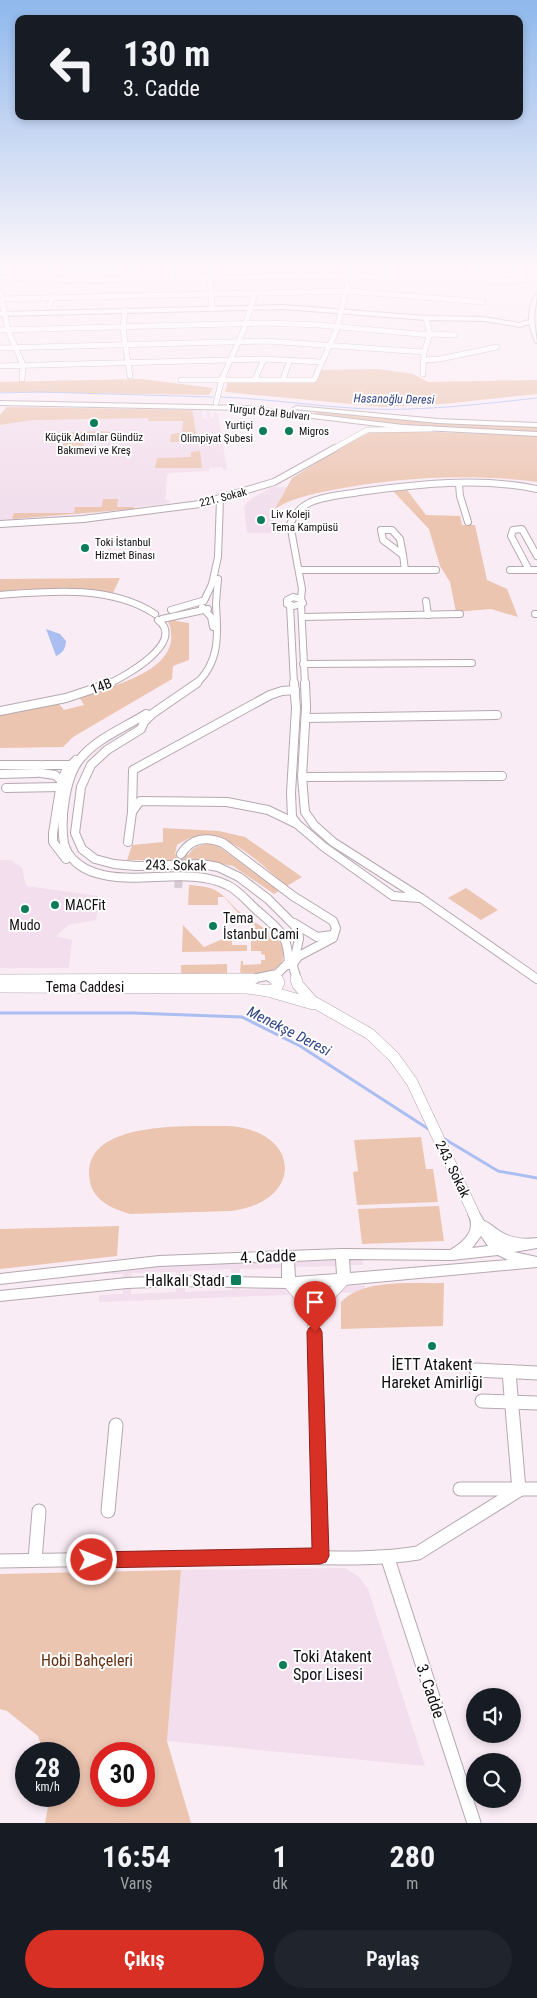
<!DOCTYPE html>
<html lang="tr">
<meta charset="utf-8">
<style>
body{margin:0;font-family:"Roboto Condensed",sans-serif;background:#20242c;color:#f1f3f6;height:100vh;display:flex;flex-direction:column;font-size:19px;white-space:nowrap}
*{box-sizing:border-box;margin:0}
p{font-size:16px;color:#9ea1a6}
.icon{flex:none;width:28px;height:28px;fill:none;stroke:currentColor;stroke-width:2;stroke-linecap:round;stroke-linejoin:round}
.map{position:relative;height:1823px;overflow:hidden}
.panel{display:flex;flex-direction:column;background:#171b24;flex:1}
.panel>*{flex:none}
.hud{position:absolute;left:15px;top:15px;width:508px;height:105px;border-radius:10px;box-shadow:0 2px 8px #0003;background:#171b24;color:#f1f3f6;overflow:hidden}
.tools{position:absolute;left:466px;top:1688px;display:grid;gap:10px}
.tools a{display:grid;place-items:center;width:55px;height:55px;border-radius:50%;background:#171b24;box-shadow:0 2px 8px #0003;font-size:25px}
.speed{position:absolute;left:15px;top:1742px;display:flex;gap:10px;font-size:25px;font-weight:700;text-align:center}
.speed>*{display:grid;place-content:center;width:65px;height:65px;border-radius:50%;background:#171b24;box-shadow:0 2px 8px #0003;line-height:1}
.speed small{font-size:12px;font-weight:400}
.speed .limit{border:8px solid #d22;background:#fff;color:#111}
.pin{position:absolute;display:grid;place-items:center;width:42px;height:42px;color:#fff;margin:-51px -21px;border-radius:50% 50% 50% 0;rotate:-45deg;box-shadow:0 0 5px #0007}
.pin .icon{rotate:45deg}
.me{position:absolute;width:55px;margin:-28px;rotate:89deg;stroke-linejoin:round;filter:drop-shadow(0 0 4px #0008)}
.turn{display:flex;align-items:center;gap:18px;height:105px;padding:0 25px;font-size:22px}
.turn .icon{width:65px;height:65px;stroke-width:2.5}
.turn b{display:block;font-size:35px;line-height:42px}
.eta{display:flex;justify-content:space-evenly;align-items:center;height:85px;text-align:center}
.eta b{font-size:30px;font-weight:700;line-height:35px}
.button{display:flex;gap:10px;margin-top:auto;padding:10px 25px}
.button a{flex:1;height:58px;border-radius:30px;background:#d93025;color:#fff;font-size:20px;font-weight:700;line-height:58px;text-align:center}
.button a+a{background:#20242c;color:#f1f3f6}
.map>svg:first-child{display:block}
</style>
<div class="map">
<svg width="537" height="1823" viewBox="0 0 537 1823">
<rect width="100%" height="100%" fill="#faecf5"/>
<g fill="#f2deec" fill-rule="evenodd">
<path d="M7,407l195,3 1,8h4l-2,-7h5l1,7h3v-5h4l9,57h-4l-1,-3 -13,1v3l-40,2 -2,3 -2,24h4v3l-79,10 -90,7v-105z"/>
<path d="M271,487h16l-12,22 -2,24h-26l-3,-27 7,-7z"/>
<path d="M0,860h11l11,8 4,18 73,10 -3,24 -28,5 -12,11 16,4 -3,28h-69z"/>
<path d="M362,1258l1,7h-17v8l9,-2 5,2 -13,6 1,7 17,-1v7l-266,10v-7l24,-1v-20h-22v-6zM337,1266l-2,13 5,7 -46,2 -2,-21zM284,1268l1,20 -45,2v-7l3,-3v-4h-3v-7zM231,1269v8h-2l3,13 -47,2v-21zM176,1272v20l-45,2 1,-21z"/>
<path d="M345,1568l14,9 9,12 57,177 -258,-25 14,-171z"/>
</g>
<g fill="#ecc5b1" fill-rule="evenodd">
<path d="M378,369l35,5 15,8 109,-2v14l-94,10 -60,3 -158,-15 3,-11 85,1 5,-3 3,-9z"/>
<path d="M142,379l71,9 -4,7 -209,-3v-10z"/>
<path d="M7,407l185,3 5,29 -3,3h-24l1,-8 11,-1 1,-12h-35l1,-3 -117,2 -32,5v-10z"/>
<path d="M323,412l78,7 136,7v6l-130,-7 -93,-11 2,-2z"/>
<path d="M384,430l153,6v46c-67,-9 -138,-5 -205,8 -18,4 -42,8 -57,19l17,-31 60,-37 21,-10z"/>
<path d="M102,431l19,2 17,6 -54,2 -1,6h-21l1,-7h-13l1,-7z"/>
<path d="M200,451l2,17h-47l2,-10 34,-1v-5z"/>
<path d="M407,490l19,25 34,1 2,9h13l12,55 20,9 11,28 -27,-8 -35,3 -6,-30 -10,-16 -11,-37 -36,-38z"/>
<path d="M103,499h15l-1,8h17v2l-122,10 2,-6h60l1,-6h27z"/>
<path d="M120,578l-8,17 -112,-3v-13z"/>
<path d="M174,617l2,4 13,2v37l-16,6 -1,13 -99,58 -10,10 -63,1v-33l58,-12 6,7 20,-5 -5,-8c33,-11 109,-27 89,-76z"/>
<path d="M163,828l56,3 26,6 57,40 -15,9c-31,-25 -69,-69 -110,-41l-2,9 13,1c7,-10 14,-11 26,-12l65,48 -5,3 -41,-28 -31,-6h-75l5,-15 31,-3z"/>
<path d="M189,885c9,1 18,1 26,5 10,5 17,16 26,23 13,10 30,17 40,30 3,4 3,7 3,11 -3,21 -25,20 -41,20l-3,-2 1,-11h2v4l18,-1v-4h4v-5l-4,-1v-3h-10v-18h2l-1,-4 4,-2 -3,-3 -4,1 -25,-28h-6v8h-30z"/>
<path d="M466,888l32,22 -17,10 -33,-22z"/>
<path d="M183,925l21,22 28,-12v10h15v6l-65,1z"/>
<path d="M227,964v9l-2,1h-42l-2,-2v-7z"/>
<path d="M229,1126c72,5 76,75 3,85l-102,3c-17,-5 -36,-13 -40,-32 -12,-64 102,-55 139,-56z"/>
<path d="M421,1137l5,32h7l5,33 -81,3 -4,-33 5,-1 -4,-31z"/>
<path d="M439,1206l5,35 -82,3 -4,-35z"/>
<path d="M119,1226l-2,30 -117,13v-40z"/>
<path d="M444,1283l-1,43 -102,3v-27c23,-24 72,-18 103,-19z"/>
<path d="M181,1570l-14,171 24,82h-146l5,-27h19v-42h-25l-6,-18 -31,-25 -7,-2v-135zM101,1754h43v42h-43z"/>
</g>
<path fill="#aabef2" d="M46,629l14,5 6,7c0,7 -4,13 -10,15z"/>
<g fill="none" stroke-linecap="round" stroke-linejoin="round">
<g stroke="#aabef2" stroke-width="1">
<path d="M0,393l40,-1 173,5"/>
<path d="M221,397c50,2 99,10 148,12 57,2 112,-5 168,-11"/>
</g>
<g stroke="#aabef2" stroke-width="3">
<path d="M0,1013h133l109,4 58,29 130,84"/>
<path d="M443,1138l55,33 39,7"/>
</g>
<path stroke="#d7cbd3" stroke-width="8" stroke-dasharray="8 4.5" stroke-linecap="butt" d="M178,888l3,-34"/>
<g stroke="#b5a8b0" stroke-width="6">
<g id="minor-far4">
<path d="M12,263l90,6 52,-6"/>
<path d="M170,263l2,16"/>
<path d="M212,263l-2,15 2,30"/>
<path d="M294,263l4,13"/>
<path d="M318,263l6,13"/>
<path d="M471,263l14,18 40,-1"/>
<path d="M513,263l12,17"/>
<path d="M345,264l40,-1"/>
<path d="M0,271l9,-8"/>
<path d="M347,274l45,5 -6,-16"/>
<path d="M0,277l77,3 269,-5"/>
<path d="M0,293l8,37 15,35 -1,14"/>
<path d="M0,299l347,-8 136,11"/>
<path d="M49,307l4,-11"/>
<path d="M125,310l-2,18 7,48"/>
<path d="M0,330l268,-7 51,2 111,10"/>
<path d="M430,334l25,1"/>
<path d="M0,348l266,-7 158,11"/>
<path d="M424,360l16,-1 57,-12"/>
<path d="M0,366l264,-7 57,3"/>
<path d="M423,374l1,-22 6,-18 -4,-16"/>
<path d="M255,379l9,-20"/>
<path d="M283,379l7,-19"/>
<path d="M181,380h133l23,-51 8,-35 3,-4 -4,-27"/>
<path d="M216,403l6,-24 22,-50 11,-36"/>
<path d="M333,449l34,-19 64,-1"/>
</g>
</g>
<g stroke="#b5a8b0" stroke-width="8">
<g id="minor-far3">
<path d="M459,484l1,12 8,26"/>
<path d="M0,524l83,-5 117,-15 74,-22 61,-34"/>
<path d="M381,530h11l8,9 3,16 -20,-15z"/>
<path d="M403,555l2,15"/>
<path d="M299,570h137"/>
<path d="M510,570h27"/>
<path d="M529,570l-18,-34 2,-6 9,-1 15,27"/>
<path d="M0,595c50,-4 111,-10 155,19"/>
<path d="M293,597l8,2 2,4 -9,3 -7,-2v-4z"/>
<path d="M301,599l1,-10 -12,-65c4,-8 9,-16 17,-20 15,-8 36,-9 52,-12 59,-8 119,-15 178,-3"/>
<path d="M204,601l8,-17 6,-27 2,-58"/>
<path d="M426,601l2,14"/>
<path d="M216,603l2,-24"/>
<path d="M301,604l4,80"/>
<path d="M290,605l4,79"/>
<path d="M202,607l9,10 2,10"/>
<path d="M171,610l31,-9"/>
<path d="M535,614h2"/>
<path d="M302,617l158,-3"/>
<path d="M162,619l46,-10"/>
<path d="M303,664l169,-1"/>
<path d="M108,684c16,-7 79,-42 50,-64"/>
<path d="M196,684c24,-22 22,-49 20,-79"/>
</g>
</g>
<g stroke="#b5a8b0" stroke-width="10">
<g id="minor-far2">
<path d="M197,683l-45,31 -8,8 -3,7 -34,21 -16,15 -10,22 -6,46 7,16 13,10 19,5 22,2 66,-2 16,3 21,10 29,22 30,30 1,10 -6,27 4,14"/>
<path d="M294,683l2,25 -5,85 1,24 5,7 27,23 69,49 26,2"/>
<path d="M305,683l1,24 -4,70 3,35 9,13 19,17 88,56 116,81"/>
<path d="M0,711l66,-13 45,-15"/>
<path d="M146,714c-22,14 -49,24 -66,45 -15,18 -20,61 -16,84 3,15 18,26 32,30 40,13 93,-7 131,12 12,5 22,19 32,27 22,20 29,22 30,53"/>
<path d="M306,718l191,-3"/>
<path d="M0,765h39"/>
<path d="M43,765h28"/>
<path d="M41,773l14,2 7,6"/>
<path d="M0,774l37,-1"/>
<path d="M302,777l200,-1"/>
<path d="M6,788l54,-1"/>
<path d="M132,812l1,-42 137,-75 12,-4 13,-1"/>
<path d="M128,842l4,-30 8,-11 87,1 41,8 29,14"/>
<path d="M181,854c10,-16 26,-18 42,-11l70,53 40,25 3,7 -3,10 -34,18 -5,6"/>
<path d="M66,859l-13,-17v-9l8,-50 5,-13 10,-10"/>
<path d="M294,923l23,14 15,-2"/>
<path d="M269,977l8,3"/>
<path d="M246,980l31,-6 12,-12"/>
</g>
</g>
<g stroke="#b5a8b0" stroke-width="12">
<g id="minor-far1">
<path d="M296,979l2,6 14,16 58,33 24,23 18,25 62,132"/>
<path d="M0,980l253,-1"/>
<path d="M0,987l247,1 21,3 45,13"/>
<path d="M268,991l7,-2 4,-6 -1,-3 -4,-1"/>
<path d="M289,1283c25,31 25,30 26,70"/>
<path d="M314,1321l12,-22 18,-19"/>
</g>
</g>
<g stroke="#b5a8b0" stroke-width="15">
<g id="minor">
<path d="M315,1352l5,204"/>
<path d="M476,1370l61,3"/>
<path d="M509,1372l10,118"/>
<path d="M482,1401l55,2"/>
<path d="M460,1489h77"/>
<path d="M108,1511l8,-86"/>
<path d="M388,1559l86,264"/>
<path d="M35,1560l4,-49"/>
<path d="M0,1561c91,-2 183,-3 274,-4 48,0 96,4 144,-4l101,-63"/>
</g>
</g>
<g stroke="#b5a8b0" stroke-width="2">
<g id="major">
<path d="M537,294l-3,24 3,25 -2,-1 -6,-18 -9,3 -36,-6 -58,-1 -143,-11 -283,7v-4l283,-7 143,11 58,1 35,6 10,-3c0,-8 2,-21 8,-26z"/>
<path d="M0,401l246,5 157,19 134,7v4l-134,-7 -157,-19 -246,-5z"/>
<path d="M296,406l142,13 99,4v4l-99,-4 -144,-14 -1,-1z"/>
<path d="M474,1209l4,2 6,10c6,2 9,6 14,9 11,8 26,10 39,8v10l-23,4 23,5v10l-193,18 -55,3 -112,-2 -50,2 -127,13v-10l127,-13 50,-2 105,2v-17l-123,5 -159,18v-10l159,-18 183,-7 108,1c14,-8 27,-20 18,-36l2,-3zM481,1236l7,10 -16,2zM498,1255l10,5 -158,13 -1,-14 103,1zM336,1259l1,15 -42,3 -1,-16z"/>
</g>
</g>
<use href="#minor-far4" stroke="#fff" stroke-width="5"/>
<use href="#minor-far3" stroke="#fff" stroke-width="6"/>
<use href="#minor-far2" stroke="#fff" stroke-width="8"/>
<use href="#minor-far1" stroke="#fff" stroke-width="11"/>
<use href="#minor" stroke="#fff" stroke-width="13"/>
<use href="#major" fill="#fff" fill-rule="evenodd"/>
</g>
<linearGradient id="sky" x2="0" y2="1"><stop stop-color="#8fb8ec"/><stop offset="0.51" stop-color="#fdf6fa"/><stop offset="1" stop-color="#fdf6fa" stop-opacity="0"/></linearGradient>
<rect width="537" height="518" fill="url(#sky)"/>
<path fill="#d93025" stroke="#8d1f18" d="M315,1326l5,2 2,4 7,224 -3,6 -6,2 -228,4 -6,-3 -2,-5 2,-6 6,-2 220,-4 -5,-216 2,-4z"/>
<g fill="#0d7d59" stroke="#fefefe" stroke-width="2">
<circle cx="94" cy="423" r="5"/>
<circle cx="263" cy="431" r="5"/>
<circle cx="289" cy="431" r="5"/>
<circle cx="261" cy="520" r="5"/>
<circle cx="85" cy="548" r="5"/>
<circle cx="55" cy="905" r="5"/>
<circle cx="25" cy="909" r="5"/>
<circle cx="213" cy="926" r="5"/>
<rect x="230" y="1274" width="12" height="12" rx="2.5"/>
<circle cx="432" cy="1346" r="5"/>
<circle cx="283" cy="1665" r="5"/>
</g>
<g text-anchor="middle" stroke-width="4" stroke-linejoin="round" paint-order="stroke">
<g font-size="11" fill="#120d11" stroke="#fefefe">
<text transform="translate(269 412) rotate(6)" y="4">Turgut Özal Bulvarı</text>
<text transform="translate(223 497) rotate(-14)" y="4">221. Sokak</text>
</g>
<g font-size="11" fill="#120d11" stroke="#fefefe" text-anchor="start">
<text x="253" y="429" text-anchor="end">Yurtiçi<tspan x="253" dy="13">Olimpiyat Şubesi</tspan></text>
<text x="299" y="435">Migros</text>
<text x="94" y="441" text-anchor="middle">Küçük Adımlar Gündüz<tspan x="94" dy="13">Bakımevi ve Kreş</tspan></text>
<text x="271" y="518">Liv Koleji<tspan x="271" dy="13">Tema Kampüsü</tspan></text>
<text x="95" y="546">Toki İstanbul<tspan x="95" dy="13">Hizmet Binası</tspan></text>
</g>
<g font-size="12" font-style="italic" fill="#334684" stroke="#fefefe">
<text transform="translate(394 399) rotate(1)" y="4">Hasanoğlu Deresi</text>
</g>
<g font-size="14" fill="#120d11" stroke="#fefefe">
<text transform="translate(101 686) rotate(-21)" y="5">14B</text>
<text transform="translate(176 865) rotate(1)" y="5">243. Sokak</text>
<text x="85" y="992">Tema Caddesi</text>
<text transform="translate(453 1169) rotate(64)" y="5">243. Sokak</text>
</g>
<g font-size="14" fill="#120d11" stroke="#fefefe" text-anchor="start">
<text x="65" y="910">MACFit</text>
<text x="223" y="923">Tema<tspan x="223" dy="16">İstanbul Cami</tspan></text>
<text x="25" y="930" text-anchor="middle">Mudo</text>
</g>
<g font-size="15" font-style="italic" fill="#334684" stroke="#fefefe">
<text transform="translate(289 1031) rotate(27)" y="5">Menekşe Deresi</text>
</g>
<g font-size="16" fill="#120d11" stroke="#fefefe">
<text transform="translate(268 1256) rotate(-2)" y="6">4. Cadde</text>
<text transform="translate(431 1691) rotate(71)" y="6">3. Cadde</text>
</g>
<g font-size="16" fill="#120d11" stroke="#fefefe" text-anchor="end">
<text x="225" y="1286">Halkalı Stadı</text>
<text x="432" y="1370" text-anchor="middle">İETT Atakent<tspan x="432" dy="18">Hareket Amirliği</tspan></text>
<text x="293" y="1662" text-anchor="start">Toki Atakent<tspan x="293" dy="18">Spor Lisesi</tspan></text>
</g>
<g font-size="16" fill="#632f11" stroke="#fefefe">
<text x="87" y="1666">Hobi Bahçeleri</text>
</g>
</g>
</svg>
<div class="tools">
<a><svg class="icon" aria-label="sound" viewBox="0 0 24 24"><path d="M4 9h4l5-4v14l-5-4H4zM17 9q2 3 0 6"/></svg></a>
<a><svg class="icon" aria-label="search" viewBox="0 0 24 24"><circle cx="10" cy="10" r="6"/><path d="M15 15l6 6"/></svg></a>
</div>
<div class="speed"><div>28<small>km/h</small></div><div class="limit">30</div></div>
<div class="pin" style="left:315px;top:1332px;background:#d93025"><svg class="icon" aria-label="arrive" viewBox="0 0 24 24"><path d="M6 21V4h12l-3 4 3 4H6"/></svg></div>
<svg class="me" style="left:92px;top:1560px" viewBox="-20 -20 40 40"><circle r="17" fill="#d93025" stroke="#fff" stroke-width="3"/><path d="M0-11L8 9 0 5-8 9z" fill="#fff"/></svg>
<div class="hud">
<div class="turn"><svg class="icon" aria-label="left" viewBox="0 0 24 24"><path d="M17 20v-9H6M10 6l-5 5 5 5"/></svg><div><b>130 m</b>3. Cadde</div></div>
</div>
</div>
<section class="panel">
<div class="eta">
<div><b>16:54</b><p>Varış</p></div>
<div><b>1</b><p>dk</p></div>
<div><b>280</b><p>m</p></div>
</div>
<div class="button"><a>Çıkış</a><a>Paylaş</a></div>
</section>
